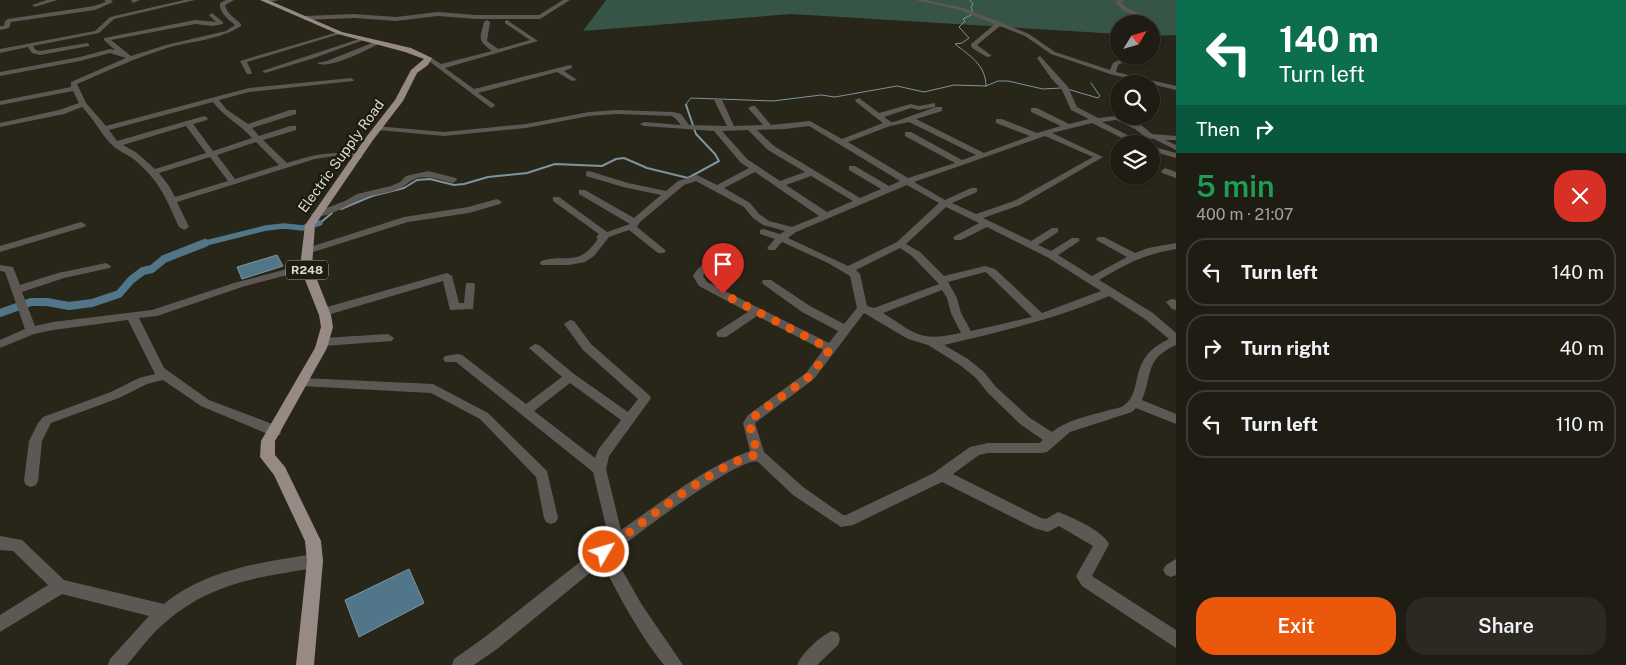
<!DOCTYPE html>
<meta charset="utf-8">
<style>
body{margin:0;font-family:"Public Sans",sans-serif;background:#2b2921;color:#f1f3f6;height:100vh;display:flex;flex-direction:column;font-size:19px;white-space:nowrap}
*{box-sizing:border-box;margin:0}
p{font-size:16px;color:#a1a1a0}
.icon{flex:none;width:28px;height:28px;fill:none;stroke:currentColor;stroke-width:2;stroke-linecap:round;stroke-linejoin:round}
.map{position:relative;flex:1;overflow:hidden}
.side{display:flex;flex-direction:column;background:#1e1c13;width:450px}
.side>*{flex:none}
.hud{background:#0b6e4f;color:#fff;overflow:hidden}
.needle{width:32px;rotate:53deg}
.controls{position:absolute;left:1110px;top:15px;display:grid;gap:10px}
.controls a{display:grid;place-items:center;width:50px;height:50px;border-radius:50%;background:#1e1c13;box-shadow:0 1px 4px #0004,0 0 0 1px #3c3a33;font-size:25px}
.pin{position:absolute;display:grid;place-items:center;width:42px;height:42px;color:#fff;margin:-51px -21px;border-radius:50% 50% 50% 0;rotate:-45deg;box-shadow:0 0 5px #0007}
.pin .icon{rotate:45deg}
.me{position:absolute;width:55px;margin:-28px;rotate:52deg;stroke-linejoin:round;filter:drop-shadow(0 0 4px #0008)}
.turn{display:flex;align-items:center;gap:18px;height:105px;padding:0 20px;font-size:22px}
.turn .icon{width:65px;height:65px;stroke-width:2.5}
.turn b{display:block;font-size:35px;line-height:42px}
.then{display:flex;align-items:center;height:48px;padding:0 20px;background:#0003;gap:10px;font-size:19px}
.round{display:grid;place-items:center;flex:none;width:52px;height:52px;border-radius:20px;background:#2b2921}
.head{display:flex;align-items:center;justify-content:space-between;height:85px;padding:0 20px}
h1{font-size:30px;font-weight:600;line-height:38px;color:#1e9e55}
.action{display:flex;gap:10px;margin-top:auto;padding:10px 20px}
.action a{flex:1;height:58px;border-radius:20px;background:#ea580c;color:#fff;font-size:20px;font-weight:600;line-height:58px;text-align:center}
.action a+a{background:#2b2921;color:#f1f3f6}
ul{padding:0;list-style:none}
li{display:flex;align-items:center;gap:15px;height:68px;margin:0 10px 8px;padding:0 10px;border:2px solid #3c3a33;border-radius:20px}
li div{flex:1}
li b{display:block;font-size:19px}
li em{font-style:normal}
main{display:flex;flex:1;min-height:0}
.map>svg:first-child{display:block}
</style>
<main>
<div class="map">
<svg width="1176" height="665" viewBox="0 0 1176 665">
<rect width="100%" height="100%" fill="#282519"/>
<path fill="#375547" d="M606,0h570v35l-25,1v-12h-32v10l-328,-20 -208,17z"/>
<g fill="#527689" stroke="#7c95a0">
<path d="M277,255l6,11 -41,13 -5,-12z"/>
<path d="M409,569l15,34 -65,34 -14,-37z"/>
</g>
<g fill="none" stroke-linecap="round" stroke-linejoin="round">
<g stroke="#7c95a0" stroke-width="1">
<path d="M970,0l3,4 -2,3 2,6"/>
<path d="M973,14l-10,5 2,2 -6,6 10,11 -7,5 -7,1c15,12 31,21 31,42"/>
<path d="M1067,89l31,9 2,-2 -9,-13"/>
<path d="M687,106l-1,-2 5,-6 82,3 48,-6 14,2 62,-11 27,6 30,-7 32,1 12,-5h10l35,8 18,-1"/>
</g>
<g stroke="#7c95a0" stroke-width="2">
<path d="M341,209l31,-13 32,-8 13,-8 13,-1 24,6 10,-1 24,-7 39,-4 28,-9 47,2 14,-7 8,-1 23,10 41,10 31,-17 -4,-7 -19,-20 -10,-29"/>
<path d="M320,223l12,-10"/>
</g>
<path stroke="#527689" stroke-width="5.5" d="M202,244l64,-16 18,-2 19,2 17,-5"/>
<path stroke="#527689" stroke-width="8" d="M0,313l31,-11h16l22,4 23,-3 27,-9 12,-14 12,-9 9,-2 12,-10 41,-16"/>
<g fill="#5e5855" fill-rule="evenodd">
<path d="M47,0h10l-22,7 -3,-2z"/>
<path d="M104,0h7l2,2 -18,8 -84,12 -2,6 -9,2v-4h4l1,-5 3,-2 86,-13 12,-4z"/>
<path d="M131,0h9l-7,3z"/>
<path d="M184,0h11l-81,19 -15,14 -66,13 3,4 4,1 47,-8 2,1v2l-49,9 -8,-2 -4,-6 -28,6v-4l95,-18 15,-14z"/>
<path d="M226,0h8l-9,5c2,9 10,13 16,19v2c-22,14 -49,15 -74,22 -31,10 -60,23 -90,36l9,19 20,23 143,-38 102,-10 3,2 -1,1 -104,11 -30,8 7,9 22,15 42,-14h6v4l-44,14 7,8 31,-10h6v4l-33,10 24,23c27,-9 43,-12 72,-9h3v4l-28,-2 -19,3 -138,43 12,25 -5,3 -5,-3c-13,-29 -19,-45 -43,-66 -8,-7 -19,-10 -26,-18 -10,-11 -17,-25 -28,-36l-18,7 -64,13v-4l59,-13 20,-7 -6,-12 -73,14v-4l71,-14v-5l55,-24 -16,-5 -30,8 -80,15v-4l80,-15 30,-8 5,1 -11,-10v-2l91,-18 21,2 -7,-7 3,-2 11,9v2l-10,2 -18,-2 -84,16 20,16 35,-11 60,-14 9,-6c-7,-6 -16,-12 -15,-22zM213,102c11,15 27,22 39,36l-39,13 -20,-27 14,-4 1,-2 -4,-2 -87,25 -8,-11zM186,126l20,27 -51,16 -18,-16 -14,-8zM256,142l23,23 -44,14 -18,-24zM210,157l18,24 -53,16 -6,-11 -10,-13z"/>
<path d="M269,0h10l-13,3v-2z"/>
<path d="M563,0h7l-30,19h-64l-38,-3 -42,5 -42,-3 -49,2 -3,-2 3,-2 49,-2 42,3 42,-5 38,3h63z"/>
<path d="M915,0h11l38,8 65,26 26,18 55,18 3,-7 13,-7h9l-17,9 -2,7 60,14v4l-66,-16 -59,-20 -26,-18 -25,-10 -23,19 15,11 -5,1 -15,-9 -1,-4 24,-20 -35,-14z"/>
<path d="M1117,0h6l-2,2 6,6 23,11 1,5h-6v-3l-22,-11 -8,-8z"/>
<path d="M487,20l3,2 -3,19 11,8 32,-9 -25,-17v-2l2,-1 31,21 -93,27 29,21 96,-24 2,1v2l-8,3 13,9 -5,1 -15,-9 -79,21 16,11 1,2 -4,2 -66,-50 5,-1 11,7 51,-13c-15,-11 -12,-12 -8,-29z"/>
<path d="M338,32l5,1 -96,29 5,11 -1,1h-4l-7,-13z"/>
<path d="M359,39l5,1 -53,19 -46,14 -3,-2z"/>
<path d="M377,41l3,2 -1,1c-13,6 -50,26 -62,19l10,-2z"/>
<path d="M1040,56l28,31 9,20 21,11 19,-2 24,9 11,9 24,2v4h-11l11,5v5l-22,-11 -7,-1 -12,-9 -19,-9 -14,2 43,22h-11l-42,-21 -40,10 51,24 -83,48 -37,13 48,23 21,-13h6v4l-20,13 13,6 21,-13h6l2,2 -2,2 -20,13 34,21 35,-19 -29,-16 -2,-2 2,-2h6l31,16 13,-5 28,-5v6c-31,5 -50,15 -77,31l54,33 23,20v12c-31,14 -23,27 -34,55l34,14v10l-40,-16 -4,4 -62,20 -23,20 -5,1h-54l-9,2 -26,19 88,44 5,1 12,-7c14,5 45,19 51,32l-17,32 84,54v18l-94,-62 -6,-10 17,-30 -34,-20 -11,6 -14,-4 -92,-46 -89,43 -12,2 -48,-32 -35,-33c-17,-7 -127,76 -145,92l29,51 41,60h-19c-25,-31 -44,-67 -62,-102l-105,86 -23,16h-22l2,-6 31,-22 124,-98 -16,-67 -137,-110h-11l-2,-3 2,-3 13,-2 4,1 64,49 36,-27 -33,-29 6,-4 4,1 35,29 54,38 10,-13 -55,-49 -19,-26 6,-4 4,1 17,23 58,51 2,3 -2,3 -40,55 -3,13 15,61c42,-29 82,-62 129,-79l-7,-28 5,-8 58,-42 17,-23 -66,-34 -31,21h-8l-2,-3 2,-3 30,-19 -49,-26 -6,-10c5,-10 20,-21 32,-19l1,2 -1,2 -20,11 -2,4 4,6 122,61 9,-12 -36,-19 -39,-28 -1,-2 1,-2h8l39,26 34,18 13,-16 -7,-32 -22,-13 -46,-21 -7,8h-6l-2,-2 8,-9 -15,-5v-4l3,-1 17,5 5,-3 -22,-6 -10,-7 -9,-11 -48,-26 -12,4 -44,37 -3,5 27,22 2,2 -2,2h-6l-29,-23 -20,7 -15,19 -9,6 -16,3h-28l-1,-2 1,-2c28,-8 36,7 57,-22l-2,-2 3,-3 -46,-33v-4h6l48,35 23,-8 -51,-30v-4h6l49,28 27,-23 -38,-8 -37,-11v-4l3,-1 39,12 38,8 12,-10 19,-6 20,10 32,-17 -8,-5 -27,-32 -70,-5 -4,-2 4,-2 37,3 -6,-7 -3,-2 -56,-2 -27,2 -63,12 -82,8 -66,-6 -4,-2 1,-2 69,6 82,-8 63,-12 27,-2 57,2 8,2 8,11 38,1 -13,-26 4,-2 4,2 12,26 29,-1 -15,-17 4,-2h3l16,19 39,-4 32,18 41,-16 -27,-21 -1,-2 4,-2 20,15 32,-9 8,2 16,-3v4l-16,3 -8,-2 -27,9 7,5h3l42,-15h6v4l-26,8 68,34 46,-17 -34,-13v-4h6l35,14 24,-7 -30,-14v-4h6l32,16 20,-5 -18,-9 -9,-20 -11,-12 -14,-20zM909,122l67,33 -14,5 -51,-28h-6v4l50,27 -47,15 -60,-36 42,-16zM809,126l91,55 -11,5 -34,-20h-6v4l32,19 -21,9 -86,-52 -17,-16 28,-1zM748,130l20,20 37,22 -25,9 -33,-22 -25,-28zM1045,136l48,21 -79,44 -38,13 -24,-11 25,-11v-4h-6l-26,12 -31,-18zM755,172l64,44 -27,11 -23,-6 -10,-7 -9,-11 -26,-15zM811,176l42,25 -26,11 -41,-27zM907,185l32,18 -42,39 -49,24 -60,-28 8,-6zM946,207l33,16 -24,13 -2,2 2,2h6l26,-13 60,30 54,34 -59,22 -47,-44 -10,-3 -41,10 -24,-24 -14,-8zM900,248l12,8 27,28 -65,24 -7,-2 -7,-32 -4,-4zM985,272l2,1 45,44 -61,14 -10,-18 -4,-15 -9,-16zM942,290l5,8 4,15 10,20c-43,9 -44,1 -78,-20zM1109,296l36,23 24,20c-44,20 -23,52 -46,67 -3,2 -10,3 -14,4 -20,6 -41,9 -57,22l-22,-14 -34,-31 -12,-15 -16,-13 -24,-14c56,-13 111,-26 165,-49zM864,313l44,26 20,6 32,20 16,13 12,15 32,31 23,16 -4,3h-51l-18,4 -38,27 -86,41h-3l-40,-28 -39,-35 -9,-29 59,-44zM570,383l51,37 -23,30 -3,8 -61,-47z"/>
<path d="M1151,146l25,7v5l-25,-7z"/>
<path d="M1165,168l11,4v6l-14,-5 -1,-2z"/>
<path d="M428,171l28,7 1,2 -4,3c-13,-3 -30,-10 -42,-2 -5,3 -7,6 -13,8 -11,5 -23,5 -34,9 -14,5 -36,21 -51,18l-2,-2 34,-13 12,-7 34,-8 9,-4 6,-6z"/>
<path d="M497,199l5,3 -2,2 -31,9 -61,9 -98,31 -3,1 -5,-3 2,-2 100,-32 64,-10z"/>
<path d="M81,222l5,3 -2,2 -84,25v-6z"/>
<path d="M106,263l5,3 -1,2 -46,10 -42,14 13,34 18,-4 99,-12 82,-27 72,-19 4,1 1,2 -1,2 -68,18 -85,29 -18,2 25,50 45,32 71,27 1,4 -1,4 -5,1 -5,-1 -69,-29 -38,-26 -16,4 -28,14 -68,25 -9,18 -4,40 -2,4 -5,2 -5,-2 -2,-4 5,-40 9,-18 5,-6 68,-25 28,-14 16,-4 -27,-54 -75,10 -19,4 -34,14v-8l25,-11 -20,-57 -5,-1v-6l13,2 7,18 38,-12z"/>
<path d="M447,273l5,3 7,27h5l2,-20h8l1,2 -2,24 -23,1 -7,-29 -119,35 -5,-4 1,-3z"/>
<path d="M1171,299l5,1v10l-4,-1 -6,-7z"/>
<path d="M388,334l6,4 -2,3 -69,5 -6,-4 6,-4z"/>
<path d="M301,378l132,6 55,29 59,58 11,47 -2,4 -5,2 -5,-2 -2,-4 -8,-41 -56,-58 -49,-26 -130,-7 -4,-1 -2,-3 2,-3z"/>
<path d="M0,536l22,4 42,40 100,24c42,-35 99,-42 151,-50l5,2 3,5 -3,5 -5,2c-62,10 -107,15 -155,59 -12,11 -22,25 -33,38h-19l2,-6 39,-43 -87,-22 -62,38v-17l48,-30 -35,-34 -13,-1z"/>
<path d="M1176,559v16l-5,2 -5,-2 -3,-5 3,-5z"/>
<path d="M832,631l6,2 2,6 -2,6 -21,20h-20c5,-12 23,-29 35,-34z"/>
</g>
<path fill="#978a84" fill-rule="evenodd" d="M260,0h8l74,32 69,16 21,10 -4,7 -11,8 -14,28 -30,39 -58,85 -3,42 19,48 2,12 -6,21 -52,93v14l10,12 36,74 2,20 -9,104h-18l11,-104 -2,-20 -31,-66 -14,-18 1,-16 54,-93 6,-21 -2,-12 -19,-48 5,-42 62,-89 28,-36 16,-30 13,-11 -19,-7 -67,-18z"/>
</g>
<g fill="none" stroke-linecap="round" stroke-linejoin="round">
<path stroke="#ea580c" stroke-width="9" stroke-dasharray="0 16.2" d="M604,552c28,-22 123,-97 154,-97l-9,-32 3,-5 58,-42 20,-27 -107,-55"/>
</g>
<g text-anchor="middle" stroke-width="5" stroke-linejoin="round" paint-order="stroke">
<rect fill="#1e1c10" stroke="#a4a299" stroke-width="1" x="286" y="260.5" width="42" height="19" rx="4"/>
<g font-size="12" font-weight="bold" fill="#dddcd4">
<text x="307" y="274">R248</text>
</g>
<g font-size="14" fill="#dddcd4" stroke="#1e1c10">
<text transform="translate(341 156) rotate(-54)" y="5">Electric Supply Road</text>
</g>
</g>
</svg>
<div class="controls">
<a><svg class="needle" viewBox="-14 -14 28 28"><path d="M0-13l5 13h-10z" fill="#e53935"/><path d="M0 13l5-13h-10z" fill="#a1a1a0"/></svg></a>
<a><svg class="icon" aria-label="search" viewBox="0 0 24 24"><circle cx="10" cy="10" r="6"/><path d="M15 15l6 6"/></svg></a>
<a><svg class="icon" aria-label="layers" viewBox="0 0 24 24"><path d="M12 4l9 5-9 5-9-5zM3 14l9 5 9-5"/></svg></a>
</div>
<div class="pin" style="left:723px;top:294px;background:#d93025"><svg class="icon" aria-label="arrive" viewBox="0 0 24 24"><path d="M6 21V4h12l-3 4 3 4H6"/></svg></div>
<svg class="me" style="left:604px;top:552px" viewBox="-20 -20 40 40"><circle r="17" fill="#ea580c" stroke="#fff" stroke-width="3"/><path d="M0-11L8 9 0 5-8 9z" fill="#fff"/></svg>
</div>
<section class="side">
<div class="hud">
<div class="turn"><svg class="icon" aria-label="left" viewBox="0 0 24 24"><path d="M17 20v-9H6M10 6l-5 5 5 5"/></svg><div><b>140 m</b>Turn left</div></div>
<div class="then">Then<svg class="icon" aria-label="right" viewBox="0 0 24 24"><path d="M7 20v-9h11M14 6l5 5-5 5"/></svg></div>
</div>
<div class="head"><div><h1>5 min</h1><p>400 m · 21:07</p></div><a class="round" style="background:#d93025;color:#fff"><svg class="icon" aria-label="close" viewBox="0 0 24 24"><path d="M6 6l12 12M18 6L6 18"/></svg></a></div>
<ul>
<li><svg class="icon" aria-label="left" viewBox="0 0 24 24"><path d="M17 20v-9H6M10 6l-5 5 5 5"/></svg><div><b>Turn left</b></div><em>140 m</em></li>
<li><svg class="icon" aria-label="right" viewBox="0 0 24 24"><path d="M7 20v-9h11M14 6l5 5-5 5"/></svg><div><b>Turn right</b></div><em>40 m</em></li>
<li><svg class="icon" aria-label="left" viewBox="0 0 24 24"><path d="M17 20v-9H6M10 6l-5 5 5 5"/></svg><div><b>Turn left</b></div><em>110 m</em></li>
</ul>
<div class="action"><a>Exit</a><a>Share</a></div>
</section>
</main>
